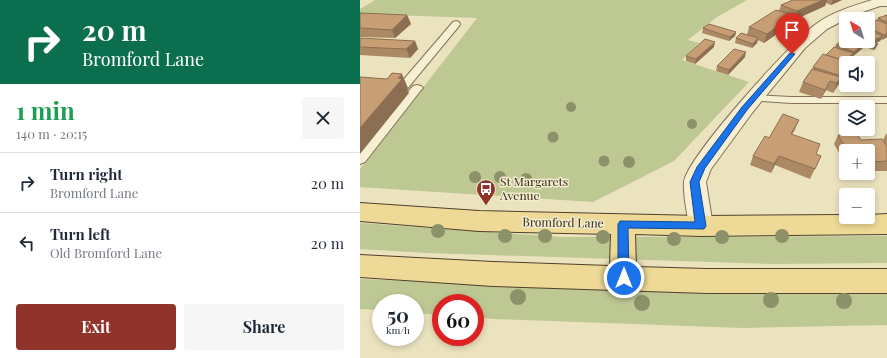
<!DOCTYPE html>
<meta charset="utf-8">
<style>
body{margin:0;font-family:"Playfair Display",serif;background:#f6f6f7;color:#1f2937;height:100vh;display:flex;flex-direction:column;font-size:15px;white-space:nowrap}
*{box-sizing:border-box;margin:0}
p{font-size:13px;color:#747a83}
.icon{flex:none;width:22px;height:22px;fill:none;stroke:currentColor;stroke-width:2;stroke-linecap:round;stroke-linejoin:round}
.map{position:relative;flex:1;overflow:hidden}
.drawer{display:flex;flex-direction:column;background:#fff;width:360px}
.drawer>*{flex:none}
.banner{background:#0b6e4f;color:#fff;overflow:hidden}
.needle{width:26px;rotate:322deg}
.tools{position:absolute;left:479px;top:12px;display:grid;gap:8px}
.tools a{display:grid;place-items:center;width:36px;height:36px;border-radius:4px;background:#fff;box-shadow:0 2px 6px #0003;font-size:20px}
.speed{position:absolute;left:12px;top:294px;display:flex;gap:8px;font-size:20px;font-weight:700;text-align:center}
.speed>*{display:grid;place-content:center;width:52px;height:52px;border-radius:50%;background:#fff;box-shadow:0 2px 6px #0003;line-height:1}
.speed small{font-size:10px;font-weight:400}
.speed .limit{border:6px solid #d22;background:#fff;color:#111}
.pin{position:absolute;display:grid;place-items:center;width:34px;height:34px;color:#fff;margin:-41px -17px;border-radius:50% 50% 50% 0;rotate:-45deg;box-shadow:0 0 4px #0007}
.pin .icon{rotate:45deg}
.me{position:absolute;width:44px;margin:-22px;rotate:0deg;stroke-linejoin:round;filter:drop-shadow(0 0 3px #0008)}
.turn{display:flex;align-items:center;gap:14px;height:84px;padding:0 16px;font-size:18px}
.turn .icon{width:52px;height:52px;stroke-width:2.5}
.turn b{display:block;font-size:28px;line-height:34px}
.round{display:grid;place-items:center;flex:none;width:42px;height:42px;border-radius:4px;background:#f6f6f7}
.headline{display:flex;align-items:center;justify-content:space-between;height:68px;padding:0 16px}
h1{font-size:24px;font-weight:700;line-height:30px;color:#1e9e55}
.primary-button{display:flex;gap:8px;margin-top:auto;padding:8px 16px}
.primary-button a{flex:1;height:46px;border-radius:4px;background:#8f332b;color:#fff;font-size:16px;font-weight:700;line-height:46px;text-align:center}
.primary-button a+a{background:#f6f6f7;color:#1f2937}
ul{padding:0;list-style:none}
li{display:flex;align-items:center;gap:12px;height:60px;padding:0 16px;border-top:1px solid #e0e1e3}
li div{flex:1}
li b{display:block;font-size:15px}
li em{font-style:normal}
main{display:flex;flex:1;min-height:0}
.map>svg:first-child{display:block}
</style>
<main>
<section class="drawer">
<div class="banner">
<div class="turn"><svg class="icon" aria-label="right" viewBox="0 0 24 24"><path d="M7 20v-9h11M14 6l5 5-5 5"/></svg><div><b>20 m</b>Bromford Lane</div></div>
</div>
<div class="headline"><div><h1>1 min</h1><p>140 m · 20:15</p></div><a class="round"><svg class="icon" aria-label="close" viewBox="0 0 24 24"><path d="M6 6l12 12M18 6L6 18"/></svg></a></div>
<ul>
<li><svg class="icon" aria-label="right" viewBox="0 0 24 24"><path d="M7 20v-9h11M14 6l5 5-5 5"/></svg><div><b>Turn right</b><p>Bromford Lane</p></div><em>20 m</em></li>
<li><svg class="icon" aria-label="left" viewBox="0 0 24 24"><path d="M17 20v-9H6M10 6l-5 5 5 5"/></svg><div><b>Turn left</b><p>Old Bromford Lane</p></div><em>20 m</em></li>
</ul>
<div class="primary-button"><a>Exit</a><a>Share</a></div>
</section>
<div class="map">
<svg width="527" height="358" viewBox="0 0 527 358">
<rect width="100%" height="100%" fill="#ebe2be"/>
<g fill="#bdc893">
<path d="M15,0h372l-30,17 -29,23 11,3 -17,17 67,22 -75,79 -81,41 -233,-15v-18l117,-151 -117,-4v-5z"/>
<path d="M0,223l201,14 326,-1v27l-115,1 -345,-11 -67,-4z"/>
<path d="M0,279l239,9 288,3v34l-143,3 -251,-9 -18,-2v-14h-34v12l-26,-2v-10h-34v7l-21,-1z"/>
</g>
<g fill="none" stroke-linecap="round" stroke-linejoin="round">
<g stroke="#837258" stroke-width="2">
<g id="lane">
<path d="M96,21l3,1 1,2 -1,2 -52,63h-8l-2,-2 2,-2 54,-63z"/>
<path d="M57,85l4,1 2,2 -2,2 -56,72 -5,2v-14l53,-64z"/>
<path d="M394,95l37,2h96v6h-96l-41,-3 -2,-2 2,-2z"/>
</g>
</g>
<g stroke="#837258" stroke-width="2">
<path id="street" d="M512,0h15v6h-7l-26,9 -27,14 -22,19 -53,65 -41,56 -5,13 7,44 -3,7 -9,3 -9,-3c-4,-8 -9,-41 -8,-51 3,-25 108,-141 132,-158 16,-12 37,-18 56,-24z"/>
</g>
<g stroke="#50402c" stroke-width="2">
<path id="primary" d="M0,203l119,8 222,5 145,-1v2h22v-2l19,-1v20l-186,2 -66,-2 1,33 71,2h180v24h-180l-214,-7 -133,-9v-22l133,7 117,4 1,-32 -132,-3 -119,-10z"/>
</g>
<use href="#lane" fill="#f7efd1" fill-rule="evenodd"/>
<use href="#street" fill="#f7efd1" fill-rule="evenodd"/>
<use href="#primary" fill="#eeda96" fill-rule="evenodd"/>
</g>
<g fill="#8d9169">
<circle cx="211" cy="107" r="5"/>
<circle cx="332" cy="124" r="5"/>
<circle cx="193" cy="137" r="5.5"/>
<circle cx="244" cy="161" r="5.5"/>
<circle cx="269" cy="162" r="6"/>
<circle cx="115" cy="177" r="6"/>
<circle cx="140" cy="177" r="6"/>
<circle cx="166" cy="179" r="6"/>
<circle cx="78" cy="231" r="7"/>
<circle cx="145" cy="236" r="7"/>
<circle cx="185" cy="236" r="7"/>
<circle cx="422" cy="236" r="7"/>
<circle cx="243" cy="237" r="7"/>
<circle cx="362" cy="237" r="7"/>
<circle cx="314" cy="239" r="7"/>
<circle cx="158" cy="297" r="8"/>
<circle cx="411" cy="300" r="8"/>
<circle cx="484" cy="301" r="8"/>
<circle cx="282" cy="303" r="8"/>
</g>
<g fill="#ac8965">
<path d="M433,0h49l-11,5 -5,-2 -1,3 -31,14 -2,-1 -1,5 -27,19 -6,-3 -1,3 -5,5 -17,-5 1,-5 11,-3 2,-8 30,-16 2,-6z"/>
<path d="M0,13l47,2 4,9 -16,14 -35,-1z"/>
<path d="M527,15v22l-5,3 -1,-1 -1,2 -4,2 2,1 -3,5 -2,1 -9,-4 -1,2 -11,9h-1l-5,6v13l-2,3 -4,7 -3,-1 -4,8 -7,-3 -5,9 -22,-7 4,-10 9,-13 1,-2 22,-20 1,-2 10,-4h22v-17l9,-4 1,-2z"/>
<path d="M343,28l33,4 -1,4 -6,5 -27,-8z"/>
<path d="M0,38l55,3 3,8 -8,9 -50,-3z"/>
<path d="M354,47l-19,17 -9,-3v-5z"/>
<path d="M385,57l-17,18 -12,-4 1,-5z"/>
<path d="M435,129l-3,5 24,20 5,2 -11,23 -35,-14 -4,8 -21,-8 3,-9 16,-18z"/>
<path d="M526,134h1v37h-19v-20h-22v14l-12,-21 4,-9 23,5h22z"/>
</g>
<g fill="#8c6f52">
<path d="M463,0h4l-2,6 -31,14 3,-9z"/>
<path d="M473,0h9l-11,5z"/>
<path d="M47,15l4,9 -16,14 -3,-8z"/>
<path d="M433,15l-2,9 -27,19 3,-9z"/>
<path d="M376,32l-1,4 -6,5 1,-4z"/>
<path d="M527,32v5l-5,3 3,-5z"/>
<path d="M523,36l-3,5 -6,3 3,-5z"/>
<path d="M398,38l-1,5 -5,5 1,-4z"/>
<path d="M55,41l3,8 -8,9 -4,-9z"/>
<path d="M355,42l-1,5 -19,17 1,-5z"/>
<path d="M505,43l-2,5 -11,9 2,-5z"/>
<path d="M518,44l-3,5 -2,1 2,-5z"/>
<path d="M386,52l-1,5 -17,18 1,-5z"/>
<path d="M493,53l-2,5 -7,6h-2l-4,9 2,-6 2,-3z"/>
<path d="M42,74l6,14 -1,1 2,4 -49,61v-26z"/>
<path d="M481,77l-4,10 -4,6 4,-10z"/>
<path d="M470,81l-4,9 -5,9 4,-9z"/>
<path d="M439,120l-4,9 -8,14 4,-9z"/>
<path d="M419,156l-4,9 -4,8 3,-9z"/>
</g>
<g fill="#c89f75" stroke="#8c6f52">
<path d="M433,0h30l-26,11 -16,-6z"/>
<path d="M416,10l17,5 -26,19 -18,-7z"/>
<path d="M0,13l47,2 -15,15 -32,-2z"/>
<path d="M527,15v7l-9,-4z"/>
<path d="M517,20l10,4v10l-2,1 -17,-7v-4z"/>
<path d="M349,24l27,8 -6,5 -27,-9z"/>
<path d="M508,30l15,6 -6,3 -4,-1 -4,2 9,4 -3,1 -11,-4h4z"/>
<path d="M381,33l17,5 -5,6 -17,-6z"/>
<path d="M486,37v4h13l6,2 -11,9 -18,-7z"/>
<path d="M0,38l55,3 -9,8 -46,-2z"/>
<path d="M345,39l10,3 -19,17 -10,-3z"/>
<path d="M474,47l19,6 -8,8 -19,-6z"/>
<path d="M374,49l12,3 -17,18 -12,-4z"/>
<path d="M463,54l28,9h-5v2l-4,-1 -2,3 6,2v5l-2,3 -31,-10z"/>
<path d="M452,69l29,8 -4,6 -7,-2 -5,9 -22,-8z"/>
<path d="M32,73l10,1 -4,4 4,1 -42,49v-51l27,2z"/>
<path d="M423,114l16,6 -8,14 29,10 -4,10 5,2 -6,13 -36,-13 -5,8 -21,-8 12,-20 4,2z"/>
<path d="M497,134l4,6 21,-1 5,7v15l-19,1v-11h-20l-10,-16z"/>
</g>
<path fill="#1a73e8" stroke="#114b97" d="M430,53l5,1 -48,56 -42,58 -6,14 7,44 -2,3 -76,-1 1,50 -2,4 -3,1 -4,-1 -2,-4v-54l2,-3 75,1 -5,-40 7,-15 45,-60z"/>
<defs>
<g id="bus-pin" transform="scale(1)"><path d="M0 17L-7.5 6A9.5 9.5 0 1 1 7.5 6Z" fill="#8f332b" stroke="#f3ebcd"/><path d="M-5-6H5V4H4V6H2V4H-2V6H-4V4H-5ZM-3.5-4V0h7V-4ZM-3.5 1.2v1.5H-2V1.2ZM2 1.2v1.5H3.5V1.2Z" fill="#fff"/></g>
</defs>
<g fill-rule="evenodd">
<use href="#bus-pin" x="126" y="189"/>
</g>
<g text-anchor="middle" stroke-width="3" stroke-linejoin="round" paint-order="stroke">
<g font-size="12" fill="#33291c" stroke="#f3ebcd" text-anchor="start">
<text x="140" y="186">St Margarets<tspan x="140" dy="14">Avenue</tspan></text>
</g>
<g font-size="12" fill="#33291c" stroke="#f3ebcd">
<text transform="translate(203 223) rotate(1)" y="4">Bromford Lane</text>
</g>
</g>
</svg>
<div class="tools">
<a><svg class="needle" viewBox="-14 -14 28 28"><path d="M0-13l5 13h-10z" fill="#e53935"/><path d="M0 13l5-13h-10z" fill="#747a83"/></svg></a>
<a><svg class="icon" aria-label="sound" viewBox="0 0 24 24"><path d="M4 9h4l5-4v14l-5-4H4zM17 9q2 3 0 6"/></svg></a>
<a><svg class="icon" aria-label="layers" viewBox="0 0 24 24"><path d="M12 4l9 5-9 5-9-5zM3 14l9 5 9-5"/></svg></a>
<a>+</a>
<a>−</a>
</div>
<div class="speed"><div>50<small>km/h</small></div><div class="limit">60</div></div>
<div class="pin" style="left:432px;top:54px;background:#d93025"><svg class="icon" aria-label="arrive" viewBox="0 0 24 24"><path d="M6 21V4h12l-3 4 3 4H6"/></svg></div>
<svg class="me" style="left:264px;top:278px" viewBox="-20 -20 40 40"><circle r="17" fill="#1a73e8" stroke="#fff" stroke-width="3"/><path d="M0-11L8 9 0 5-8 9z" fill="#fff"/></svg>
</div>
</main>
